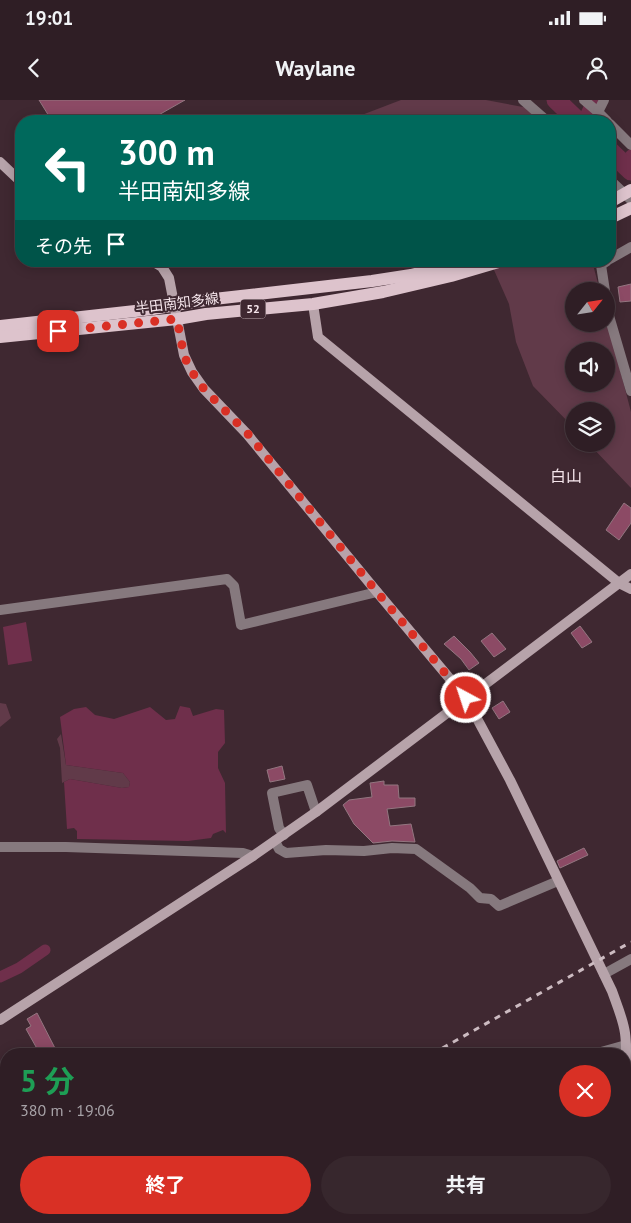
<!DOCTYPE html>
<html lang="ja">
<meta charset="utf-8">
<style>
body{margin:0;font-family:"PT Sans","Noto Sans JP",sans-serif;background:#37272d;color:#f1f3f6;height:100vh;display:flex;flex-direction:column;font-size:19px;white-space:nowrap}
*{box-sizing:border-box;margin:0}
p{font-size:16px;color:#a7a2a7}
.icon{flex:none;width:28px;height:28px;fill:none;stroke:currentColor;stroke-width:2;stroke-linecap:round;stroke-linejoin:round}
.map{position:relative;flex:1;overflow:hidden}
.drawer{position:absolute;left:0px;top:948px;width:631px;height:176px;display:flex;flex-direction:column;background:#2f1e25;border-radius:20px 20px 0 0;box-shadow:0 2px 12px #0003,0 0 0 1px #4a3c42}
.drawer>*{flex:none}
.hud{position:absolute;left:15px;top:15px;width:601px;height:152px;border-radius:20px;box-shadow:0 2px 12px #0003,0 0 0 1px #4a3c42;background:#00695c;color:#fff;overflow:hidden}
.needle{width:32px;rotate:60deg}
.tools{position:absolute;left:565px;top:182px;display:grid;gap:10px}
.tools a{display:grid;place-items:center;width:50px;height:50px;border-radius:50%;background:#2f1e25;box-shadow:0 2px 12px #0003,0 0 0 1px #4a3c42;font-size:25px}
.pin{position:absolute;display:grid;place-items:center;width:42px;height:42px;color:#fff;margin:-21px;border-radius:10px;box-shadow:0 2px 8px #0006}
.me{position:absolute;width:55px;margin:-28px;rotate:320deg;stroke-linejoin:round;filter:drop-shadow(0 0 4px #0008)}
.turn{display:flex;align-items:center;gap:18px;height:105px;padding:0 20px;font-size:22px}
.turn .icon{width:65px;height:65px;stroke-width:2.5}
.turn b{display:block;font-size:35px;line-height:42px}
.then{display:flex;align-items:center;height:48px;padding:0 20px;background:#0003;gap:10px;font-size:19px}
.round{display:grid;place-items:center;flex:none;width:52px;height:52px;border-radius:26px;background:#37272d}
.overview{display:flex;align-items:center;justify-content:space-between;height:85px;padding:0 20px}
h1{font-size:30px;font-weight:700;line-height:38px;color:#1e9e55}
.cta{display:flex;gap:10px;margin-top:auto;padding:10px 20px}
.cta a{flex:1;height:58px;border-radius:30px;background:#d93025;color:#fff;font-size:20px;font-weight:700;line-height:58px;text-align:center}
.cta a+a{background:#37272d;color:#f1f3f6}
.status{display:flex;justify-content:space-between;align-items:center;height:35px;padding:0 25px;background:#2f1e25;direction:ltr}
.status svg{height:14px;fill:currentColor}
header{display:flex;justify-content:space-between;align-items:center;height:65px;padding:0 20px;background:#2f1e25;font-size:22px;font-weight:700}
.map>svg:first-child{display:block}
</style>
<div class="status"><b>19:01</b><svg viewBox="0 0 49 12"><path d="M0 12V9h3v3zM5 12V6h3v6zM10 12V3h3v9zM15 12V0h3v12zM26 1h20v11H26zM47 4h2v5h-2z"/></svg></div>
<header><svg class="icon" aria-label="back" viewBox="0 0 24 24"><path d="M15 5l-7 7 7 7"/></svg>Waylane<svg class="icon" aria-label="person" viewBox="0 0 24 24"><circle cx="12" cy="8" r="4"/><path d="M4 21q1-7 8-7t8 7"/></svg></header>
<div class="map">
<svg width="631" height="1123" viewBox="0 0 631 1123">
<rect width="100%" height="100%" fill="#3f2831"/>
<g fill="#613a49" fill-rule="evenodd">
<path d="M401,0h85l48,9 7,12h-195z"/>
<path d="M487,161h105l8,30h-26v33h32v-8l25,96v76l-42,-44h17v-33h-32v17l-41,-42 -17,-44 -7,-38 -15,-34zM574,251h32v33h-32z"/>
<path d="M0,603l6,1 5,14 -11,9z"/>
<path d="M61,634l5,31 57,8 7,9 -1,5 -7,1 -52,-9 -8,4 -2,-35 -3,-9z"/>
</g>
<g fill="#6f2f4b">
<path d="M26,522l6,39 -24,4 -5,-38z"/>
<path d="M180,606l10,2 3,8 23,-7 8,1 1,33 -7,9v16l7,15 1,50 -3,-3 -10,4 -2,4 -23,3 -111,-2v-8l-3,-3 -7,1 -3,-47 6,-3 52,9 7,-1 1,-5 -7,-9 -57,-8 -6,-48 14,-8 12,-2 9,8 19,4 36,-12 16,13 9,-1z"/>
</g>
<g fill="none" stroke-linecap="round" stroke-linejoin="round">
<g stroke="#6f2f4b" stroke-width="11">
<path d="M623,64l8,-9"/>
<path d="M0,877l19,-9 26,-18"/>
</g>
<g stroke="#6f2f4b" stroke-width="19">
<path d="M556,0l22,21"/>
<path d="M587,21l10,-21"/>
<path d="M610,51l21,20"/>
</g>
</g>
<g fill="#8c4a65" stroke="#937680">
<path d="M39,0h146l-37,21h-96z"/>
<path d="M631,184v17l-11,1 -2,-15z"/>
<path d="M624,403l7,5v15l-12,17 -13,-10z"/>
<path d="M580,526l12,16 -10,6 -11,-15z"/>
<path d="M492,533l14,16 -12,8 -13,-16z"/>
<path d="M454,536l16,16 9,11 -10,7 -8,-11 -17,-15z"/>
<path d="M503,601l7,11 -11,7 -7,-11z"/>
<path d="M282,666l3,13 -15,3 -3,-12z"/>
<path d="M384,681v4h14l1,13h16v8l-28,3 3,17 21,-2 4,18 -23,-1 -19,2 -19,-19 -11,-19 6,-5 23,-3 -2,-14z"/>
<path d="M584,748l4,7 -28,13 -3,-7z"/>
<path d="M37,913l21,41h-18l-14,-25 5,-3 -4,-7z"/>
</g>
<g fill="none" stroke-linecap="round" stroke-linejoin="round">
<g stroke="#86797e" stroke-width="10">
<path d="M523,0l24,21"/>
<path d="M584,0l14,12 9,9"/>
<path d="M598,12l6,-12"/>
<path d="M610,24l21,21"/>
<path d="M610,80l21,20"/>
<path d="M610,159l21,-12"/>
<path d="M605,191l-4,-26 6,-4"/>
<path d="M606,202l1,7 24,82"/>
<path d="M0,510l227,-31 7,7 7,39 136,-33"/>
<path d="M284,735l-5,-7 -7,-35 35,-8 9,27"/>
<path d="M275,741l4,8 7,4 40,-3 38,1 28,-3 24,1 54,39 10,10 11,1 8,7 59,-25"/>
<path d="M0,747h66l177,6 10,3"/>
<path d="M604,874l27,-15"/>
<path d="M594,954l32,-9"/>
<path d="M625,1026l6,-3"/>
<path d="M0,1115l11,8"/>
<path d="M452,1123l2,-5"/>
<path d="M486,1123v-5"/>
<path d="M518,1123v-5"/>
<path d="M562,1123v-5"/>
</g>
<g stroke="#b7a3aa" stroke-width="10">
<path d="M0,62l21,20"/>
<path d="M152,161l10,6 7,11 15,77 8,17 12,17 43,45 130,158 89,106 44,82 102,211c5,14 11,28 13,42 2,14 1,29 0,44"/>
<path d="M313,204l5,33 301,246 12,6"/>
<path d="M0,920l253,-164 63,-44 315,-238"/>
<path d="M607,1123l1,-5"/>
</g>
<g stroke="#ddc3cc" stroke-width="12">
<path d="M610,102l21,-12"/>
<path d="M610,118l21,-10"/>
<path d="M0,226l153,-17 52,-9 167,-19 39,-6 55,-14"/>
<path d="M0,237l177,-18 29,-5 107,-10 70,-12 68,-16 51,-15"/>
</g>
<g stroke="#ccbbc1" stroke-width="3" stroke-dasharray="6 6" stroke-linecap="butt">
<path d="M432,954l199,-112"/>
<path d="M130,1123l10,-5"/>
<path d="M141,1123l10,-5"/>
</g>
</g>
<g fill="none" stroke-linecap="round" stroke-linejoin="round">
<path stroke="#d93025" stroke-width="9" stroke-dasharray="0 16.2" d="M58,231l119,-12 7,37 8,16 12,17 44,45 129,158 89,106"/>
</g>
<g text-anchor="middle" stroke-width="4" stroke-linejoin="round" paint-order="stroke">
<rect fill="#3f2831" stroke="#beacb3" stroke-width="1" x="240.5" y="199.5" width="25" height="19" rx="4"/>
<g font-size="12" font-weight="bold" fill="#f5e5eb">
<text x="253" y="213">52</text>
</g>
<g font-size="14" fill="#f5e5eb" stroke="#3f2831">
<text transform="translate(177 203) rotate(-7)" y="5">半田南知多線</text>
</g>
<g font-size="16" fill="#f5e5eb" stroke="#3f2831">
<text x="566" y="382">白山</text>
</g>
</g>
</svg>
<div class="tools">
<a><svg class="needle" viewBox="-14 -14 28 28"><path d="M0-13l5 13h-10z" fill="#e53935"/><path d="M0 13l5-13h-10z" fill="#a7a2a7"/></svg></a>
<a><svg class="icon" aria-label="sound" viewBox="0 0 24 24"><path d="M4 9h4l5-4v14l-5-4H4zM17 9q2 3 0 6"/></svg></a>
<a><svg class="icon" aria-label="layers" viewBox="0 0 24 24"><path d="M12 4l9 5-9 5-9-5zM3 14l9 5 9-5"/></svg></a>
</div>
<div class="pin" style="left:58px;top:231px;background:#d93025"><svg class="icon" aria-label="arrive" viewBox="0 0 24 24"><path d="M6 21V4h12l-3 4 3 4H6"/></svg></div>
<svg class="me" style="left:466px;top:598px" viewBox="-20 -20 40 40"><circle r="17" fill="#d93025" stroke="#fff" stroke-width="3"/><path d="M0-11L8 9 0 5-8 9z" fill="#fff"/></svg>
<div class="hud">
<div class="turn"><svg class="icon" aria-label="left" viewBox="0 0 24 24"><path d="M17 20v-9H6M10 6l-5 5 5 5"/></svg><div><b>300 m</b>半田南知多線</div></div>
<div class="then">その先<svg class="icon" aria-label="arrive" viewBox="0 0 24 24"><path d="M6 21V4h12l-3 4 3 4H6"/></svg></div>
</div>
<section class="drawer">
<div class="overview"><div><h1>5 分</h1><p>380 m · 19:06</p></div><a class="round" style="background:#d93025;color:#fff"><svg class="icon" aria-label="close" viewBox="0 0 24 24"><path d="M6 6l12 12M18 6L6 18"/></svg></a></div>
<div class="cta"><a>終了</a><a>共有</a></div>
</section>
</div>
